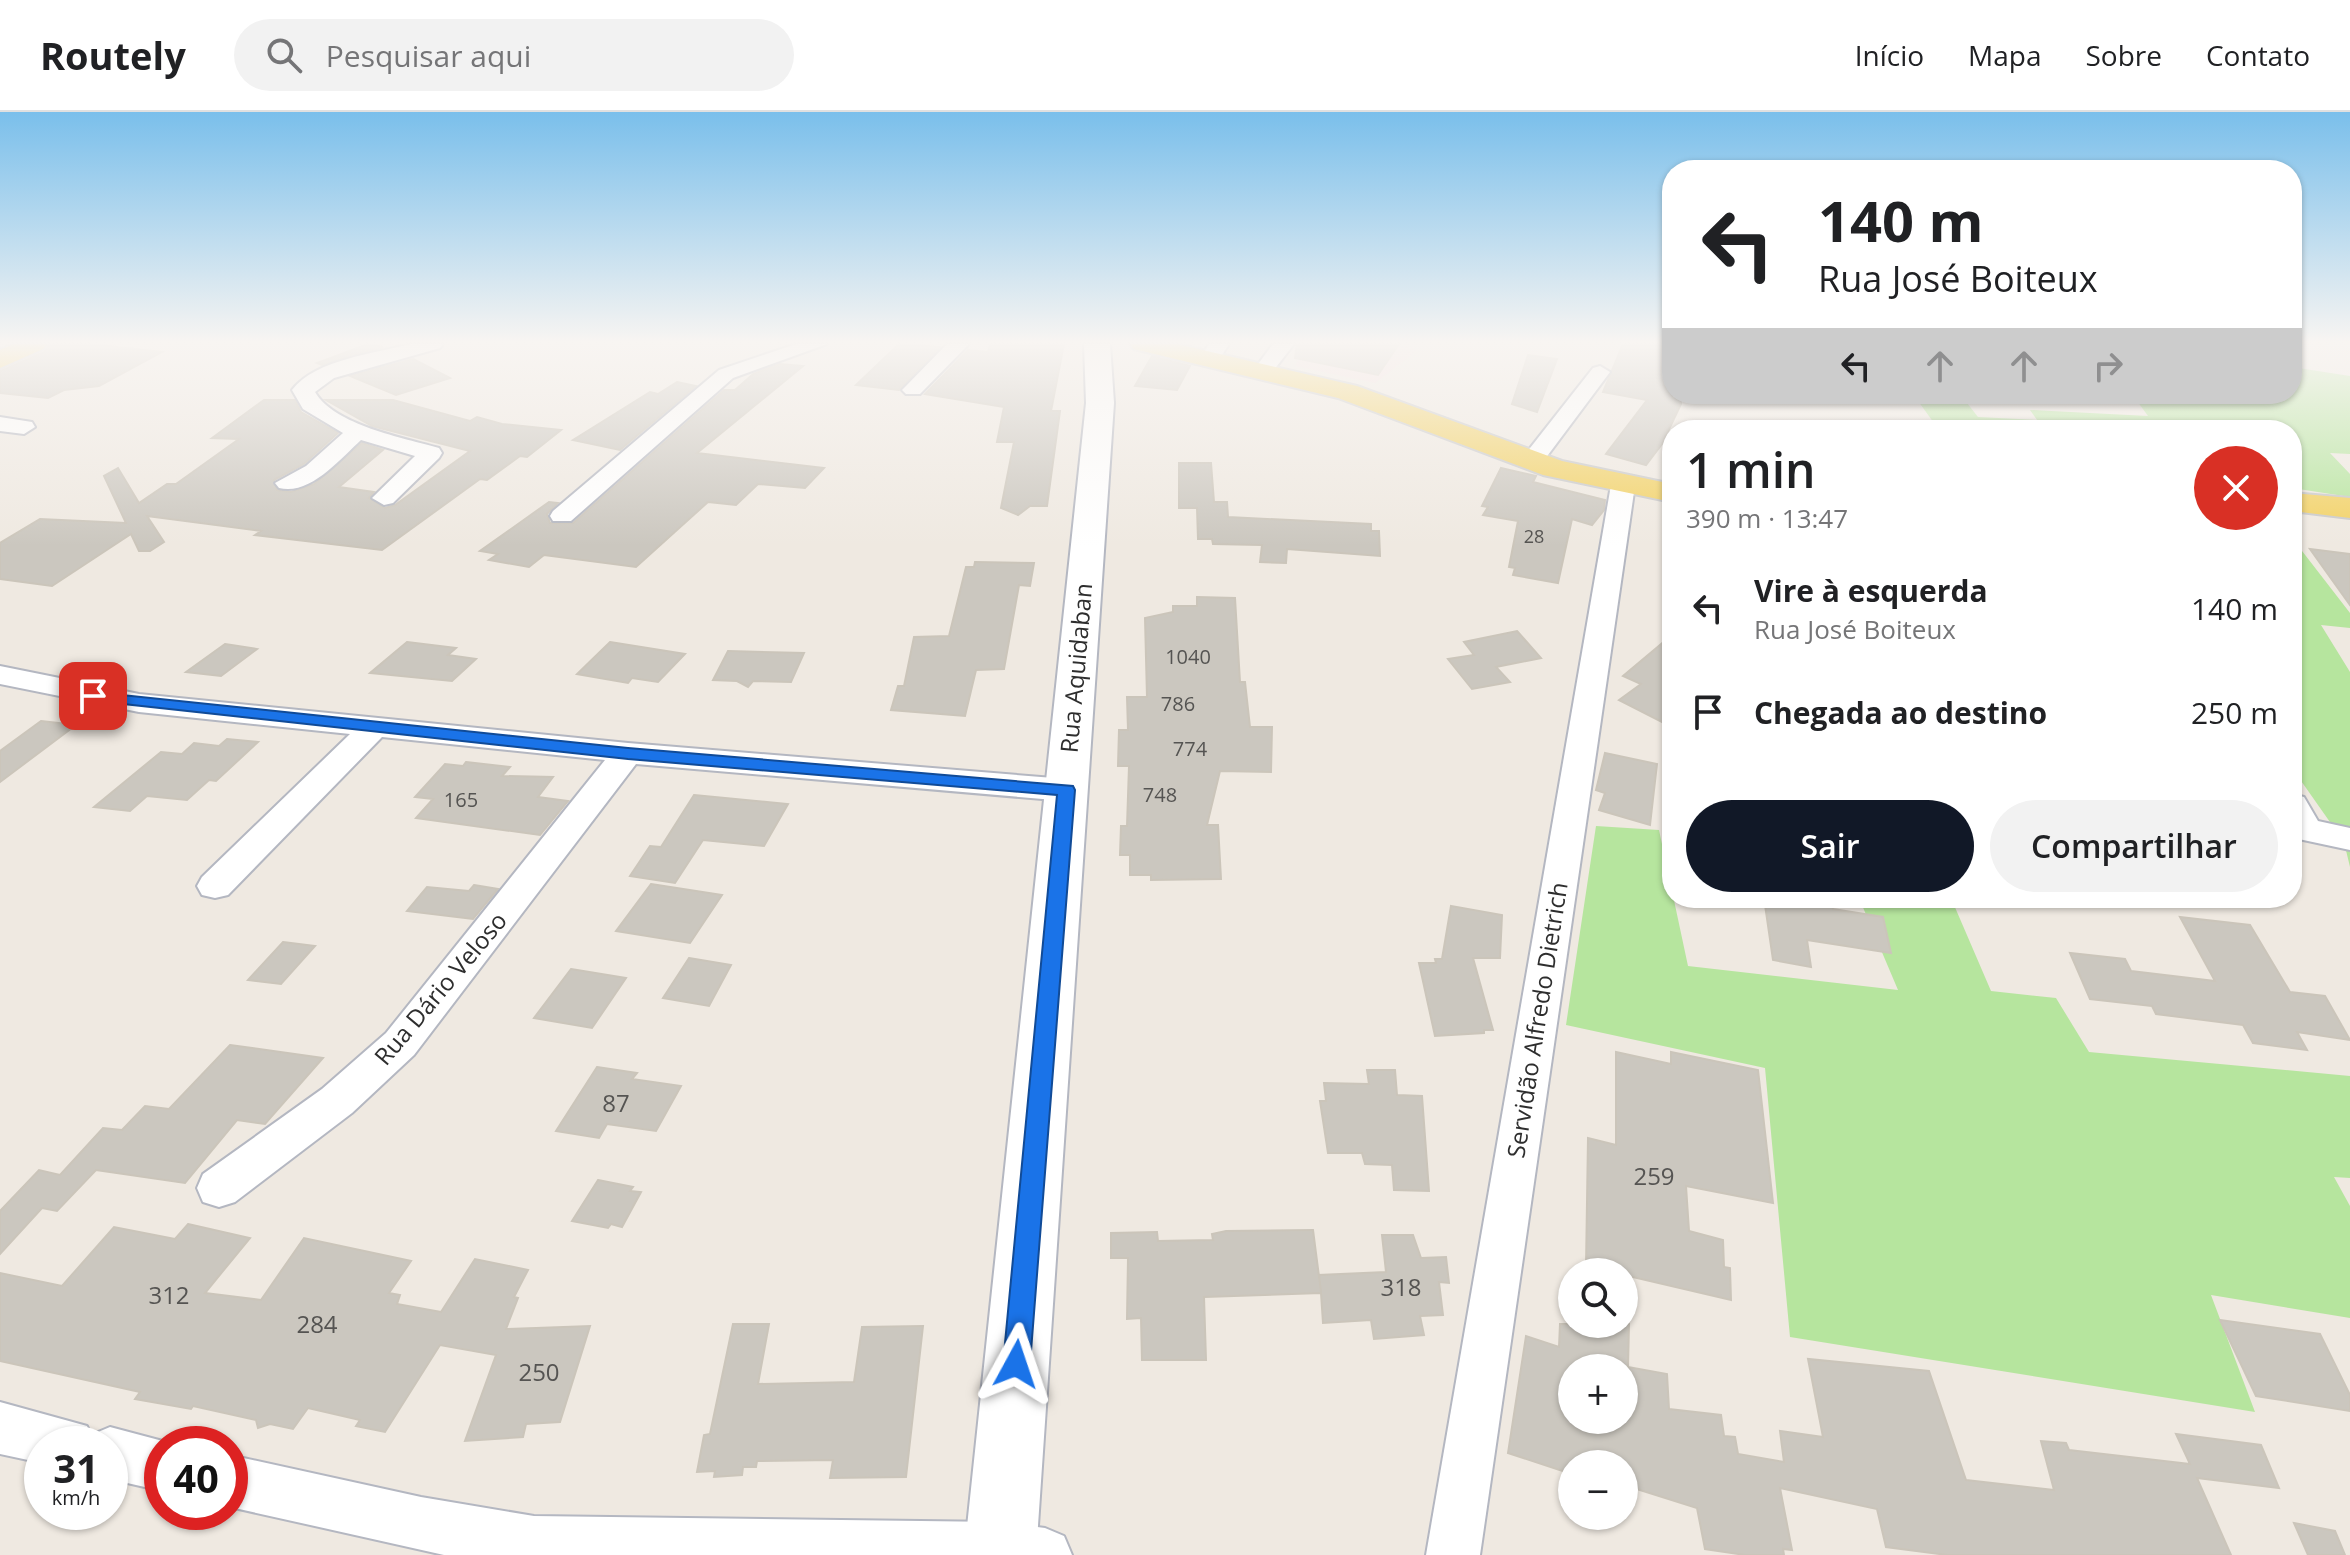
<!DOCTYPE html>
<html lang="pt">
<meta charset="utf-8">
<style>
body{margin:0;font-family:"Open Sans",sans-serif;background:#f2f2f2;color:#202124;height:100vh;display:flex;flex-direction:column;font-size:30px;white-space:nowrap}
*{box-sizing:border-box;margin:0}
p{font-size:26px;color:#757577}
.icon{flex:none;width:44px;height:44px;fill:none;stroke:currentColor;stroke-width:2;stroke-linecap:round;stroke-linejoin:round}
.map{position:relative;flex:1;overflow:hidden}
.panel{position:absolute;left:1662px;top:308px;width:640px;height:488px;display:flex;flex-direction:column;background:#fff;border-radius:32px;box-shadow:0 2px 6px #0004}
.panel>*{flex:none}
.hud{position:absolute;left:1662px;top:48px;width:640px;height:244px;border-radius:32px;box-shadow:0 2px 6px #0004;background:#fff;color:#202124;overflow:hidden}
.buttons{position:absolute;left:1558px;top:1146px;display:grid;gap:16px}
.buttons a{display:grid;place-items:center;width:80px;height:80px;border-radius:50%;background:#fff;box-shadow:0 2px 6px #0004;font-size:40px}
.speed{position:absolute;left:24px;top:1314px;display:flex;gap:16px;font-size:40px;font-weight:700;text-align:center}
.speed>*{display:grid;place-content:center;width:104px;height:104px;border-radius:50%;background:#fff;box-shadow:0 2px 6px #0004;line-height:1}
.speed small{font-size:20px;font-weight:400}
.speed .limit{border:12px solid #d22;background:#fff;color:#111}
.pin{position:absolute;display:grid;place-items:center;width:68px;height:68px;color:#fff;margin:-34px;border-radius:16px;box-shadow:0 4px 12px #0006}
.me{position:absolute;width:88px;margin:-44px;rotate:5deg;stroke-linejoin:round;filter:drop-shadow(0 0 6px #0008)}
.turn{display:flex;align-items:center;gap:28px;height:168px;padding:0 24px;font-size:36px}
.turn .icon{width:104px;height:104px;stroke-width:2.5}
.turn b{display:block;font-size:56px;line-height:68px}
.lanes{display:flex;align-items:center;height:76px;padding:0 24px;background:#0003;justify-content:center;gap:40px;direction:ltr}
.lanes .off{opacity:.35}
.round{display:grid;place-items:center;flex:none;width:84px;height:84px;border-radius:42px;background:#f2f2f2}
.head{display:flex;align-items:center;justify-content:space-between;height:136px;padding:0 24px}
h1{font-size:48px;font-weight:600;line-height:60px}
.cta{display:flex;gap:16px;margin-top:auto;padding:16px 24px}
.cta a{flex:1;height:92px;border-radius:48px;background:#111827;color:#fff;font-size:32px;font-weight:600;line-height:92px;text-align:center}
.cta a+a{background:#f2f2f2;color:#202124}
ul{padding:0;list-style:none}
li{display:flex;align-items:center;gap:24px;height:104px;padding:0 24px}
li div{flex:1}
li b{display:block;font-size:30px}
li em{font-style:normal}
header{display:flex;align-items:center;gap:48px;box-sizing:border-box;height:112px;padding:0 40px;background:#fff;border-bottom:2px solid #e0e0e0}
header strong{font-size:38px}
nav{display:flex;gap:44px;margin-inline-start:auto;font-size:28px}
.search{width:560px;height:72px;background:#f2f2f2;display:flex;align-items:center;gap:20px;box-sizing:border-box;padding:0 28px;border-radius:44px;color:#757577;font-size:30px}
.map>svg:first-child{display:block}
</style>
<header>
<strong>Routely</strong>
<div class="search"><svg class="icon" aria-label="search" viewBox="0 0 24 24"><circle cx="10" cy="10" r="6"/><path d="M15 15l6 6"/></svg>Pesquisar aqui</div>
<nav><a>Início</a><a>Mapa</a><a>Sobre</a><a>Contato</a></nav>
</header>
<div class="map">
<svg width="2350" height="1443" viewBox="0 0 2350 1443">
<rect width="100%" height="100%" fill="#efe9e1"/>
<path fill="#f5dfe0" d="M1308,232h87l23,6 -43,33 -80,-17z"/>
<g fill="#b6e59e">
<path d="M2292,255l58,9v78l-20,-1 20,21v23l-58,-9v-58h-353l-26,-36h47l18,23 59,3 -7,-10 118,6 -16,-22h160z"/>
<path d="M2292,426l58,75v15l-29,-3 29,47v195l-6,-25 -52,-74z"/>
<path d="M1596,714l63,4 29,136 210,24 -39,-92h92l40,93 65,7 33,54 261,24v102l-16,-1 16,29v112l-139,-23 44,117 -465,-75 -25,-269 -199,-43z"/>
</g>
<g fill="#cbc7bf" stroke="#cbc5ba" stroke-width="2" fill-rule="evenodd">
<path d="M50,232h40l72,8 -63,34 -35,4 -16,8 -48,-5v-22l44,-19z"/>
<path d="M368,232l15,3 -61,18 -5,-2z"/>
<path d="M899,232l41,3 -41,43 -43,-5z"/>
<path d="M990,232h74l-13,67h9l-13,95h-17l-12,9 -17,-7 13,-66h-17l7,-35 -79,-13 43,-44 20,2z"/>
<path d="M1297,232h102l-21,31 -83,-17z"/>
<path d="M1623,232h49v54l9,2v4l-19,40 -16,21 -40,-11 41,-54 -44,-8z"/>
<path d="M1528,243l29,4 -20,53 -25,-8z"/>
<path d="M1152,244l38,10 -13,24 -42,-4z"/>
<path d="M413,247l37,19 -54,17 -46,-19z"/>
<path d="M780,252l23,2 -106,87 127,15 -19,20 -47,-4 -22,21 -28,-3 -72,65 -92,-12 -15,12 -40,-7 9,-6 -18,-3 69,-49 9,1 -11,11 3,9h23l151,-133h11l18,-16z"/>
<path d="M677,270l19,4 -76,64 -47,-10 77,-48 8,2z"/>
<path d="M264,288h31l6,12 37,21 -34,31 -30,16 3,10 14,2 23,-8 48,-41 21,7 -44,37 35,5 -5,6 16,10 10,-3 75,-54 -98,-25 -46,-26h67l77,21 7,-4 25,7 59,6 -34,27 -7,-1 -33,24 -7,-1 -98,71 -127,-15 6,-4 -114,-15 17,26 -14,9h-11l-8,-17 -79,52 -52,-7v-36l40,-24 86,4 -22,-47 14,-8 21,35 28,-19h9l63,-45 -27,-1z"/>
<path d="M1179,351h32l3,39h13l1,15 143,7v7h8l1,25 -93,-7 -1,14 -26,-1 2,-17 -49,-1 -1,-5h-14l-1,-31h-18z"/>
<path d="M1501,356l35,8 -3,6 72,18 -1,10 -12,15 -20,-6 -14,64 -45,-8 2,-7 -6,-1 9,-46 -35,-6 5,-8 -6,-1z"/>
<path d="M2310,437l40,5v51z"/>
<path d="M975,450l59,1 -4,23 -11,-1 -15,84 -28,1 -11,46 -74,-6 7,-24h6l10,-49 35,-1 17,-69h8z"/>
<path d="M1197,485l38,1 5,84h5l5,45h22l-1,45 -51,-1 -13,54h11l3,54 -70,1v-5h-21v-20h-10l1,-29h6l2,-60h-11l1,-36h9l-1,-33h20l-2,-79 28,-6v-6h24z"/>
<path d="M1517,519l24,27 -45,9 14,15 -38,7 -24,-30 26,-4 -10,-13z"/>
<path d="M1672,523v92l-53,-27 22,-16 -18,-8z"/>
<path d="M407,530l49,6 -8,7 28,4 -24,22 -82,-8z"/>
<path d="M610,530l75,12 -27,28 -26,-4 -4,5 -51,-9z"/>
<path d="M225,532l32,5 -36,27 -35,-4z"/>
<path d="M728,539l76,2 -13,29 -38,-1 -5,6 -11,-6 -24,-1z"/>
<path d="M41,609l35,4 -76,57v-31z"/>
<path d="M227,627l31,3 -42,39 -7,-1 -22,20 -40,-4 -17,15 -36,-4 67,-55 21,2 12,-11 25,3z"/>
<path d="M1605,641l52,11 -7,61 -51,-15 6,-17 -9,-3z"/>
<path d="M466,650l44,5 -8,9 51,1 -15,20 30,4 -28,34 -124,-17 17,-19 -18,-2 30,-33 18,2z"/>
<path d="M694,683l94,9 -24,42 -61,-6 -28,43 -45,-7 20,-30 11,1z"/>
<path d="M651,772l71,11 -32,48 -74,-12z"/>
<path d="M474,773l24,4 -25,30 -66,-8 20,-24 42,4z"/>
<path d="M1764,786h67l2,11 50,8 8,36 -84,-13 4,27 -38,-7z"/>
<path d="M1451,794l51,9 -2,43h-27l20,72h-9v3l-49,3 -16,-73h17l-1,-4h7z"/>
<path d="M2180,805l70,8 40,67 35,4 25,44 -53,-8 10,18 -54,-7 -10,-18 -87,-11 -4,-8 -62,-7 -20,-46 55,6 6,12 84,10z"/>
<path d="M283,830l32,4 -34,38 -33,-4z"/>
<path d="M689,846l42,7 -22,41 -46,-8z"/>
<path d="M571,857l55,9 -34,50 -58,-10z"/>
<path d="M230,933l93,13 -58,66 -28,-4 -52,63 -89,-13 -39,41 -15,-3 -42,46v-43l39,-41 21,5 43,-47 19,2 23,-24 24,3z"/>
<path d="M1616,940l55,12v-12l87,18 15,133 -87,-17 3,45 34,9 1,27 6,1 1,32 -107,-25v-3l-38,-5 2,-129 28,7z"/>
<path d="M597,955l40,6 -5,6 49,7 -25,45 -49,-7 -8,14 -43,-7z"/>
<path d="M1367,958h28l2,25 25,1 7,95 -35,-1 -2,-25 -27,-1 -3,-11h-34l-8,-52h6l-2,-18 45,1z"/>
<path d="M598,1068l35,7 -3,4 11,1 -19,35 -11,-3 -3,4 -36,-7z"/>
<path d="M188,1112l62,14 -45,55 56,7 43,-62 107,23 -22,32 11,2 -3,9 44,8 34,-53 53,11 -14,27 4,1 -12,31 84,-3 -30,96 -34,2 -3,13 -58,4 31,-86 -56,-10 -55,87 -29,-6 4,-6 -52,-12 -15,21 -23,-5 -12,4 -2,-8 -63,-14 -2,3 -56,-10 5,-7 -140,-31v-88l62,13 52,-59 61,12z"/>
<path d="M1313,1118l8,62 -2,-17 67,-3 -4,-37h31l8,23 25,-1 3,26 -10,-1 4,33 -23,1 4,19 -50,4 -3,-19 -48,3 -2,-30 -117,4 2,63h-64l-1,-42 -14,1 1,-61h-17v-25l46,-1 1,9 55,-1 -1,-6 14,-3z"/>
<path d="M2220,1208l100,14 30,61v16l-94,-15z"/>
<path d="M733,1212h36l-11,60 96,-2 8,-55 61,-1 -17,151 -76,1 3,-18 -76,1 -1,6h-13l-1,8 -28,2 1,-6 -18,1 7,-37 6,-1z"/>
<path d="M1560,1212h69l-1,43 39,7 2,35 52,6 3,21 11,1 3,17 46,8 -4,-31 43,6 -15,-78 121,12 37,109 88,10 -13,-49 25,2 3,7 121,14 -14,-30 85,11 18,43 -82,-10 34,77h-284l-61,-8 -9,-38 -97,-21 12,62 -9,-1 1,6h-39l-40,-6 -8,-41 -73,-23v-21h-52v10l-64,-21 18,-117 33,11zM1572,1256h52v52h-52z"/>
<path d="M2294,1411l41,8 10,24h-37z"/>
</g>
<g fill="none" stroke-linecap="round" stroke-linejoin="round">
<g stroke="#b4b7c1" stroke-width="4">
<g id="street">
<path d="M410,232h33l-3,4 -106,30 -19,14c19,33 89,46 124,56l3,5 -3,5 -46,45 -9,2 -12,-7 43,-42 -54,-16c-21,19 -51,56 -82,48l-4,-5 31,-17 37,-33 -40,-24 -11,-19c24,-31 82,-36 118,-46z"/>
<path d="M796,232h31l-94,34 -162,143h-18l-3,-5 3,-5 166,-141z"/>
<path d="M947,232h22l-49,50h-14l-4,-4 4,-4z"/>
<path d="M1209,232h20l-12,19 -7,2 -10,-6z"/>
<path d="M1273,232h21l-24,31h-14l-3,-4z"/>
<path d="M1600,254l10,6 -71,95h-16l-4,-5 4,-5 70,-89z"/>
<path d="M0,305l32,5 3,5 -11,7 -24,-3z"/>
<path d="M1623,366l12,7 -155,1070h-54l185,-1070z"/>
<path d="M0,554l139,28 489,49 438,36 12,4 4,7 -4,7 -12,4 -430,-37 -222,291 -62,58 -117,89 -16,5 -16,-5 -6,-14 6,-14 119,-85 64,-56 219,-273 -223,-23 -154,158 -13,3 -13,-3 -5,-9 5,-9 148,-143 -211,-22 -139,-28z"/>
<path d="M2292,682l12,3 14,24 32,7v22l-56,-12z"/>
<path d="M0,1290l87,24 4,9 19,-8 64,17h-12v47l-52,-12v-35h-68v19l-42,-9z"/>
<path d="M230,1343l191,42 113,19 466,6 45,6 19,8 8,19h-628l-214,-48z"/>
</g>
</g>
<g stroke="#b4b7c1" stroke-width="4">
<path id="secondary" d="M1084,232h26l4,59 -78,1152h-72l122,-1152z"/>
</g>
<g stroke="#c9c9c9" stroke-width="4">
<g id="primary">
<path d="M13,232h34l-4,5 -43,19v-18z"/>
<path d="M1130,232h47l180,42 205,75 110,23v18l-129,-27 -205,-77 -204,-49z"/>
<path d="M2292,381l58,5v20l-58,-7z"/>
</g>
</g>
<use href="#street" fill="#fff" fill-rule="evenodd"/>
<use href="#secondary" fill="#fff" fill-rule="evenodd"/>
<use href="#primary" fill="#f2d163" fill-rule="evenodd"/>
</g>
<linearGradient id="sky" x2="0" y2="1"><stop stop-color="#7abfeb"/><stop offset="0.53" stop-color="#f8f5f2"/><stop offset="1" stop-color="#f8f5f2" stop-opacity="0"/></linearGradient>
<rect width="2350" height="434" fill="url(#sky)"/>
<path fill="#1a73e8" stroke="#114b97" stroke-width="2" d="M93,580l535,56 445,38 2,4 -45,574 -4,9 -10,4 -9,-4 -4,-9 54,-569 -429,-36 -541,-59 -2,-4z"/>
<g text-anchor="middle" stroke-width="6" stroke-linejoin="round" paint-order="stroke">
<g font-size="18" fill="#555452">
<text x="1534" y="431">28</text>
</g>
<g font-size="20" fill="#555452">
<text x="1188" y="552">1040</text>
<text x="1178" y="599">786</text>
<text x="1190" y="644">774</text>
<text x="1160" y="690">748</text>
<text x="461" y="695">165</text>
</g>
<g font-size="24" fill="#2e2e2e" stroke="#fff">
<text transform="translate(1077 556) rotate(-85)" y="8">Rua Aquidaban</text>
<text transform="translate(441 877) rotate(-50)" y="8">Rua Dário Veloso</text>
<text transform="translate(1538 908) rotate(-81)" y="8">Servidão Alfredo Dietrich</text>
</g>
<g font-size="24" fill="#555452">
<text x="616" y="1000">87</text>
<text x="1654" y="1073">259</text>
<text x="1401" y="1184">318</text>
<text x="169" y="1192">312</text>
<text x="317" y="1221">284</text>
<text x="539" y="1269">250</text>
</g>
</g>
</svg>
<div class="buttons">
<a><svg class="icon" aria-label="search" viewBox="0 0 24 24"><circle cx="10" cy="10" r="6"/><path d="M15 15l6 6"/></svg></a>
<a>+</a>
<a>−</a>
</div>
<div class="speed"><div>31<small>km/h</small></div><div class="limit">40</div></div>
<div class="pin" style="left:93px;top:584px;background:#d93025"><svg class="icon" aria-label="arrive" viewBox="0 0 24 24"><path d="M6 21V4h12l-3 4 3 4H6"/></svg></div>
<svg class="me" style="left:1016px;top:1252px" viewBox="-20 -20 40 40"><path d="M0-17L14 15 0 8-14 15z" fill="#1a73e8" stroke="#fff" stroke-width="4"/></svg>
<div class="hud">
<div class="turn"><svg class="icon" aria-label="left" viewBox="0 0 24 24"><path d="M17 20v-9H6M10 6l-5 5 5 5"/></svg><div><b>140 m</b>Rua José Boiteux</div></div>
<div class="lanes"><svg class="icon" aria-label="left" viewBox="0 0 24 24"><path d="M17 20v-9H6M10 6l-5 5 5 5"/></svg><svg class="icon off" aria-label="ahead" viewBox="0 0 24 24"><path d="M12 20V5M6 11l6-6 6 6"/></svg><svg class="icon off" aria-label="ahead" viewBox="0 0 24 24"><path d="M12 20V5M6 11l6-6 6 6"/></svg><svg class="icon off" aria-label="right" viewBox="0 0 24 24"><path d="M7 20v-9h11M14 6l5 5-5 5"/></svg></div>
</div>
<section class="panel">
<div class="head"><div><h1>1 min</h1><p>390 m · 13:47</p></div><a class="round" style="background:#d93025;color:#fff"><svg class="icon" aria-label="close" viewBox="0 0 24 24"><path d="M6 6l12 12M18 6L6 18"/></svg></a></div>
<ul>
<li><svg class="icon" aria-label="left" viewBox="0 0 24 24"><path d="M17 20v-9H6M10 6l-5 5 5 5"/></svg><div><b>Vire à esquerda</b><p>Rua José Boiteux</p></div><em>140 m</em></li>
<li><svg class="icon" aria-label="arrive" viewBox="0 0 24 24"><path d="M6 21V4h12l-3 4 3 4H6"/></svg><div><b>Chegada ao destino</b></div><em>250 m</em></li>
</ul>
<div class="cta"><a>Sair</a><a>Compartilhar</a></div>
</section>
</div>
